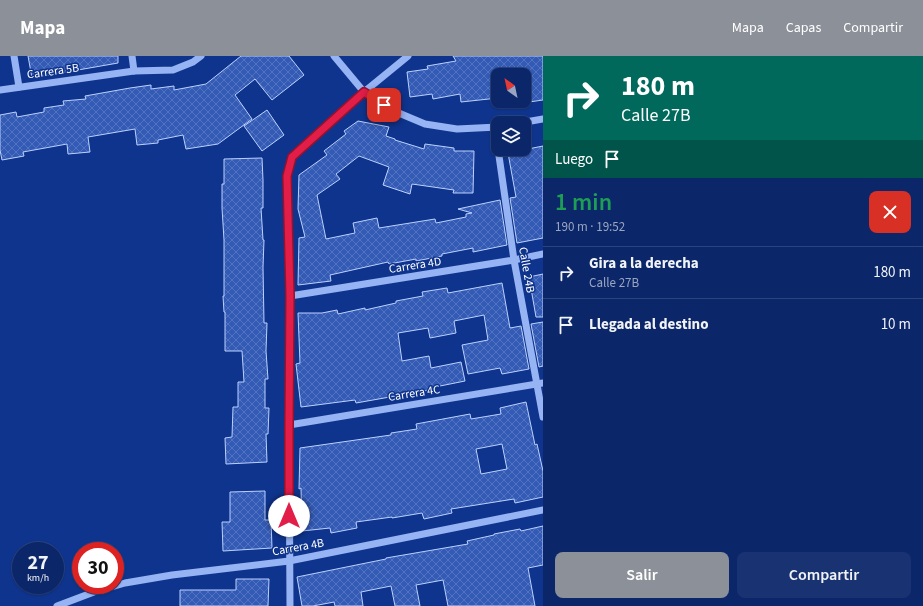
<!DOCTYPE html>
<html lang="es">
<meta charset="utf-8">
<style>
body{margin:0;font-family:"Source Sans 3",sans-serif;background:#193372;color:#f1f3f6;height:100vh;display:flex;flex-direction:column;font-size:15px;white-space:nowrap}
*{box-sizing:border-box;margin:0}
p{font-size:13px;color:#9aa5c1}
.icon{flex:none;width:22px;height:22px;fill:none;stroke:currentColor;stroke-width:2;stroke-linecap:round;stroke-linejoin:round}
.map{position:relative;flex:1;overflow:hidden}
.drawer{display:flex;flex-direction:column;background:#0b276a;width:380px}
.drawer>*{flex:none}
.banner{background:#00695c;color:#fff;overflow:hidden}
.needle{width:26px;rotate:327deg}
.tools{position:absolute;left:491px;top:12px;display:grid;gap:8px}
.tools a{display:grid;place-items:center;width:40px;height:40px;border-radius:8px;background:#0b276a;box-shadow:0 1px 3px #0004,0 0 0 1px #2b447e;font-size:20px}
.speed{position:absolute;left:12px;top:486px;display:flex;gap:8px;font-size:20px;font-weight:700;text-align:center}
.speed>*{display:grid;place-content:center;width:52px;height:52px;border-radius:50%;background:#0b276a;box-shadow:0 1px 3px #0004,0 0 0 1px #2b447e;line-height:1}
.speed small{font-size:10px;font-weight:400}
.speed .limit{border:6px solid #d22;background:#fff;color:#111}
.pin{position:absolute;display:grid;place-items:center;width:34px;height:34px;color:#fff;margin:-17px;border-radius:8px;box-shadow:0 2px 6px #0006}
.me{position:absolute;width:44px;margin:-22px;rotate:0deg;stroke-linejoin:round;filter:drop-shadow(0 0 3px #0008)}
.turn{display:flex;align-items:center;gap:14px;height:84px;padding:0 12px;font-size:18px}
.turn .icon{width:52px;height:52px;stroke-width:2.5}
.turn b{display:block;font-size:28px;line-height:34px}
.then{display:flex;align-items:center;height:38px;padding:0 12px;background:#0003;gap:8px;font-size:15px}
.round{display:grid;place-items:center;flex:none;width:42px;height:42px;border-radius:8px;background:#193372}
.overview{display:flex;align-items:center;justify-content:space-between;height:68px;padding:0 12px}
h1{font-size:24px;font-weight:600;line-height:30px;color:#1e9e55}
.cta{display:flex;gap:8px;margin-top:auto;padding:8px 12px}
.cta a{flex:1;height:46px;border-radius:8px;background:#8c9099;color:#fff;font-size:16px;font-weight:600;line-height:46px;text-align:center}
.cta a+a{background:#193372;color:#f1f3f6}
ul{padding:0;list-style:none}
li{display:flex;align-items:center;gap:12px;height:52px;padding:0 12px;border-top:1px solid #2b447e}
li div{flex:1}
li b{display:block;font-size:15px}
li em{font-style:normal}
header{display:flex;align-items:center;gap:24px;box-sizing:border-box;height:56px;padding:0 20px;background:#8c9099;color:#fff}
header strong{font-size:19px}
nav{display:flex;gap:22px;margin-inline-start:auto;font-size:14px}
main{display:flex;flex:1;min-height:0}
.map>svg:first-child{display:block}
</style>
<header>
<strong>Mapa</strong>
<nav><a>Mapa</a><a>Capas</a><a>Compartir</a></nav>
</header>
<main>
<div class="map">
<svg width="543" height="550" viewBox="0 0 543 550">
<defs>
<pattern id="building-cross-hatch" width="8" height="8" patternUnits="userSpaceOnUse"><rect width="8" height="8" fill="#335ab5"/><path d="M0 0l8 8M0 8l8-8" fill="none" stroke="#5273c0"/></pattern>
</defs>
<rect width="100%" height="100%" fill="#0f348d"/>
<g fill="url(#building-cross-hatch)" stroke="#bdd1fe" fill-rule="evenodd">
<path d="M28,0h90v7l-86,15z"/>
<path d="M241,0h48l15,19 -32,25 -17,-21 -20,16 17,24 -34,25 -32,5 -3,-14 -25,5v3l-21,2 -2,-16 -47,8 2,15 -22,2 -1,-10 -44,8 1,4 -22,4 -2,-10v-35l16,-3 1,5 27,-5v-4l20,-3 -1,-4 23,-2 -1,-3 45,-8 21,-3v4l23,-3v4l32,-6z"/>
<path d="M453,0h90v44l-14,2v-1l-5,1v-27h-26v23l-37,4 -1,-8 -27,5 -1,-5 -22,3 -3,-25 21,-3 -1,-3 29,-5z"/>
<path d="M267,54l17,25 -22,16 -18,-25z"/>
<path d="M358,65l31,6 -3,9 9,3v1l29,9 1,-5 29,4v3h20l-1,42h-20l1,-3 -42,-6 -2,10 -27,-9 6,-18 -30,-11 -23,18 4,5 -23,16 9,44 29,-6 -2,-10 24,-5 2,10 56,-9 1,4 30,-6v-3l6,-1 -14,-4 42,-9 7,45 -34,7v-4l-31,6v2l-26,5v-2l-27,5 -1,-2 -58,13 1,6 -33,4 1,-47 6,-1 -7,-28 1,-34 28,-20 -3,-4 22,-17 -2,-3z"/>
<path d="M543,90v92l-26,5 -7,-45 6,-1 -8,-44z"/>
<path d="M262,102l1,22v28h-2l2,32h1l-1,27 1,56h3l-1,28 2,28h-3v29h4l-1,26h-2l1,28 -41,2 -1,-26 7,-1 1,-30h5v-25h6l-2,-31h-17v-39h-1l-1,-16h1v-56l-2,-32v-24h2v-25z"/>
<path d="M543,218v43h-7l-7,-40z"/>
<path d="M502,227l8,45 11,-2 8,43 -27,5 -2,-6 -32,6 -6,-29 26,-5 -4,-25 -30,6 2,12 -26,5 -2,-10 -30,5 4,28 27,-5 2,12 30,-6 4,19 -30,6v2l-79,14 -1,-3 -54,7 -5,-43 4,-1 -2,-50h24l15,-3 1,4 27,-6v2l31,-7v-2l27,-5 -1,-4 25,-4 1,5z"/>
<path d="M543,266v44l-4,1 -8,-43z"/>
<path d="M526,346l9,43 2,-1 6,27v26l-28,6 -1,-4 -63,10 1,4 -28,6 -2,-6 -30,5v-1l-36,5 1,6 -26,5 -1,-5 -28,3 -1,-43 -2,1 1,-41 91,-13v-2l26,-4 -1,-5 54,-10 1,5 30,-5 -1,-6zM502,388l5,25 -26,5 -5,-25z"/>
<path d="M265,435v29h6l1,28 -49,3 -1,-29h8v-30z"/>
<path d="M543,470v39l-15,3 7,38h-87l-5,-26 -27,5 4,21h-25l-4,-20 -30,6 2,14h-28l-1,-4 -21,4h-11l-5,-29 89,-18v-1l82,-14 -1,-3 27,-6v-1l26,-5 1,2z"/>
<path d="M236,523h33l-1,27h-88v-16h56z"/>
</g>
<g fill="none" stroke-linecap="round" stroke-linejoin="round">
<g stroke="#96b3f3" stroke-width="7">
<path d="M14,0l5,31"/>
<path d="M132,0l2,15"/>
<path d="M334,0l30,36 30,19 31,13 32,5 41,-2"/>
<path d="M0,34l134,-19 39,-1 20,-8 8,-6"/>
<path d="M520,67l23,-4"/>
<path d="M495,72l3,19"/>
<path d="M498,93l16,111 29,157"/>
<path d="M290,240l224,-36 29,-6"/>
<path d="M289,369l254,-42"/>
<path d="M57,550l37,-14 31,-9 47,-8 117,-14 254,-51"/>
<path d="M290,550l-1,-181 1,-129 -3,-120 6,-19 71,-65 44,-36"/>
</g>
</g>
<g fill="none" stroke-linecap="round" stroke-linejoin="round">
<g stroke="#92132f" stroke-width="10">
<path id="route" d="M289,460v-91l1,-129 -3,-120 5,-19 72,-65 20,13"/>
</g>
<use href="#route" stroke="#e11d48" stroke-width="7"/>
</g>
<g text-anchor="middle" stroke-width="3" stroke-linejoin="round" paint-order="stroke">
<g font-size="12" fill="#fff" stroke="#0f348d">
<text transform="translate(53 15) rotate(-8)" y="4">Carrera 5B</text>
<text transform="translate(415 209) rotate(-9)" y="4">Carrera 4D</text>
<text transform="translate(527 214) rotate(80)" y="4">Calle 24B</text>
<text transform="translate(414 337) rotate(-9)" y="4">Carrera 4C</text>
<text transform="translate(298 491) rotate(-10)" y="4">Carrera 4B</text>
</g>
</g>
</svg>
<div class="tools">
<a><svg class="needle" viewBox="-14 -14 28 28"><path d="M0-13l5 13h-10z" fill="#e53935"/><path d="M0 13l5-13h-10z" fill="#9aa5c1"/></svg></a>
<a><svg class="icon" aria-label="layers" viewBox="0 0 24 24"><path d="M12 4l9 5-9 5-9-5zM3 14l9 5 9-5"/></svg></a>
</div>
<div class="speed"><div>27<small>km/h</small></div><div class="limit">30</div></div>
<div class="pin" style="left:384px;top:49px;background:#d93025"><svg class="icon" aria-label="arrive" viewBox="0 0 24 24"><path d="M6 21V4h12l-3 4 3 4H6"/></svg></div>
<svg class="me" style="left:289px;top:460px" viewBox="-20 -20 40 40"><circle r="19" fill="#fff"/><path d="M0-13L10 11 0 6-10 11z" fill="#e11d48"/></svg>
</div>
<section class="drawer">
<div class="banner">
<div class="turn"><svg class="icon" aria-label="right" viewBox="0 0 24 24"><path d="M7 20v-9h11M14 6l5 5-5 5"/></svg><div><b>180 m</b>Calle 27B</div></div>
<div class="then">Luego<svg class="icon" aria-label="arrive" viewBox="0 0 24 24"><path d="M6 21V4h12l-3 4 3 4H6"/></svg></div>
</div>
<div class="overview"><div><h1>1 min</h1><p>190 m · 19:52</p></div><a class="round" style="background:#d93025;color:#fff"><svg class="icon" aria-label="close" viewBox="0 0 24 24"><path d="M6 6l12 12M18 6L6 18"/></svg></a></div>
<ul>
<li><svg class="icon" aria-label="right" viewBox="0 0 24 24"><path d="M7 20v-9h11M14 6l5 5-5 5"/></svg><div><b>Gira a la derecha</b><p>Calle 27B</p></div><em>180 m</em></li>
<li><svg class="icon" aria-label="arrive" viewBox="0 0 24 24"><path d="M6 21V4h12l-3 4 3 4H6"/></svg><div><b>Llegada al destino</b></div><em>10 m</em></li>
</ul>
<div class="cta"><a>Salir</a><a>Compartir</a></div>
</section>
</main>
